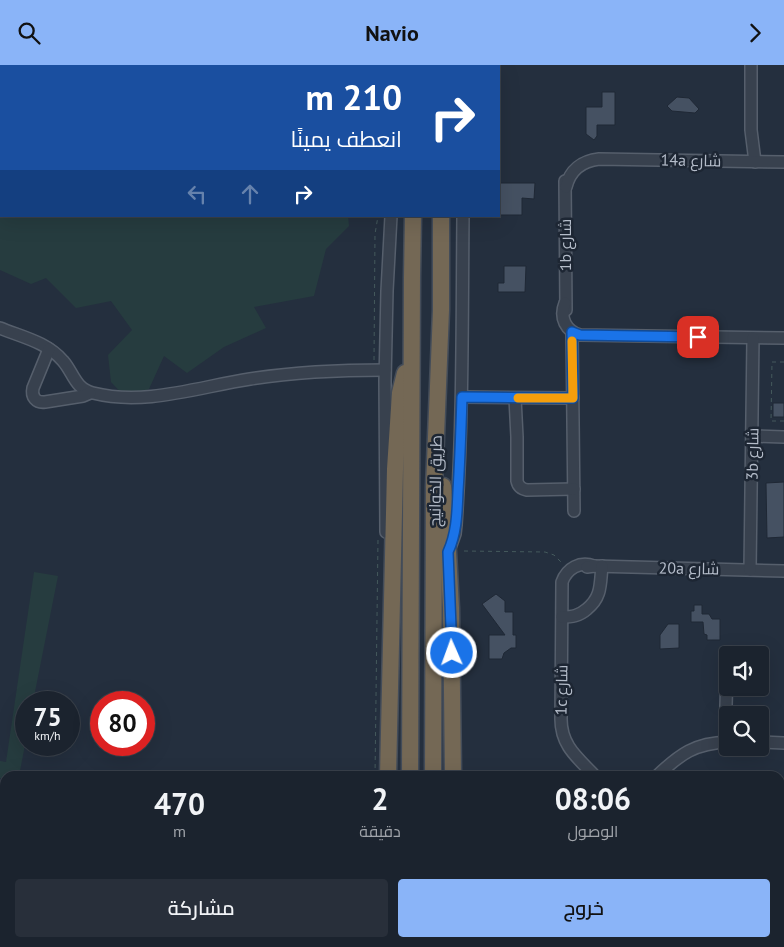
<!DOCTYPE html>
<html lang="ar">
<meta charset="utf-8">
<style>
body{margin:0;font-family:"PT Sans",Cairo,sans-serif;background:#282f3a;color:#f1f3f6;direction:rtl;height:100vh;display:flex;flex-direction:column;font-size:19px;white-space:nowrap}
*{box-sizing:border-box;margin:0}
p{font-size:16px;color:#a0a4aa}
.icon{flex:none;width:28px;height:28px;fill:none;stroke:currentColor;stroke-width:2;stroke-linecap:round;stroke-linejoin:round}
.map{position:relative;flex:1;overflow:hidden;direction:ltr}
.drawer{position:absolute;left:0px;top:706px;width:785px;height:176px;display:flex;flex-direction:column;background:#1b232e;border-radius:15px 15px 0 0;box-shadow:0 5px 20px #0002,0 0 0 1px #39404a;direction:rtl}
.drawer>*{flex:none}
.top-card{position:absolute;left:0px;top:0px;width:500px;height:152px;box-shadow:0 5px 20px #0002,0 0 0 1px #39404a;direction:rtl;background:#1a4fa0;color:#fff;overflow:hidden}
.buttons{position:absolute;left:719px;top:581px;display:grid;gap:10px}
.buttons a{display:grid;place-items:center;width:50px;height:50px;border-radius:5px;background:#1b232e;box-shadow:0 5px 20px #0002,0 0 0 1px #39404a;font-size:25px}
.speed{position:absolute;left:15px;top:626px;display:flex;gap:10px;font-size:25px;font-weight:700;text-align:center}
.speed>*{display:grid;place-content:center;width:65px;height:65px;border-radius:50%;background:#1b232e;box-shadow:0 5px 20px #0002,0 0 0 1px #39404a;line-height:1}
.speed small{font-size:12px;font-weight:400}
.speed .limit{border:8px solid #d22;background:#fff;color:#111}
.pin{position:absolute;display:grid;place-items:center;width:42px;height:42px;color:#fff;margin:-21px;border-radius:10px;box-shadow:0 2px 8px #0006}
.me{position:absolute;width:55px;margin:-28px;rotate:358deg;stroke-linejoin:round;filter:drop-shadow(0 0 4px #0008)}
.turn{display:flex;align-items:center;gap:18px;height:105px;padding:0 15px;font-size:22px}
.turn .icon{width:65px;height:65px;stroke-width:2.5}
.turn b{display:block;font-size:35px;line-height:42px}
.lanes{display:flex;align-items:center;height:48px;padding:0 15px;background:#0003;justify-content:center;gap:25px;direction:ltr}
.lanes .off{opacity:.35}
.eta{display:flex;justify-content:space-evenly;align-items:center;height:85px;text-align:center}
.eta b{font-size:30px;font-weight:600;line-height:35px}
.cta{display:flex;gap:10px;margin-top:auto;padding:10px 15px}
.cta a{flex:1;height:58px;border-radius:5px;background:#8ab4f8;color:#111;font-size:20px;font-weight:600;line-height:58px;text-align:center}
.cta a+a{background:#282f3a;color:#f1f3f6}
header{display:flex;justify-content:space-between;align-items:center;height:65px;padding:0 15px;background:#8ab4f8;color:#111;font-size:22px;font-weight:600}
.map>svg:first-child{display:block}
</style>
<header><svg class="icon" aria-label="forward" viewBox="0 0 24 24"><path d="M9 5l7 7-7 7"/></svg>Navio<svg class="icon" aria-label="search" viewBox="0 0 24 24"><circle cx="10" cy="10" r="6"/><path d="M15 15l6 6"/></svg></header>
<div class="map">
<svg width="784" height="882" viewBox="0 0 784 882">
<rect width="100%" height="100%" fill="#242f3e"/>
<g fill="#263c3f">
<path d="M1,67v84h347l1,10 -23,23 -12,47 -60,11 12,21 -42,19 -37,26 -23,-17 -15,33 -23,9 -15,-16 -3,-27 24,-25 -21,-29 -35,7 -30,-30 -15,6 -31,-14v-136z"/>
<path d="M34,507l24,4 -25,126 -7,1v37l-7,36h-14v4l-5,-2v-17l6,1z"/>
<path d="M5,728v150h64l2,4h-71v-145z"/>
</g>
<g fill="#455162" stroke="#1f2835">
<path d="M602,27h13v33h-18v11l-3,4 -8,-6v-27h16z"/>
<path d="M677,32l12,1 10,11 -4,4 -23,-2 -5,-5z"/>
<path d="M499,118h36l-1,16 -12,-1v17h-23z"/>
<path d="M504,201h22l-1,26h-27v-9h6z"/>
<rect x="773" y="338" width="11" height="14"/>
<path d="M784,417v55l-17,1 -1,-55z"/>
<path d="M496,529l9,7v11h8v23h3v13h-5l-7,5 -2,6h-13v-24h16l-23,-31z"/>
<path d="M694,540h8v9h7l3,5h8v21h-13v-5l-3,-1 -1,-12h-12v-11h3z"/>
<path d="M668,559h11v24l-19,1v-14z"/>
</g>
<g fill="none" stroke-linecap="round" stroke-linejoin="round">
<g stroke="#565f6c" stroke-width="14">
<g id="minor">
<path d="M751,0v65l4,32"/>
<path d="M393,1v-1"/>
<path d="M464,1v-1"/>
<path d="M565,116l1,129"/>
<path d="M566,122c4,-17 16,-26 33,-28l185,3"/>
<path d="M565,238c-6,15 1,28 15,32l204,3"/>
<path d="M0,263c22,9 47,14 63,33 10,11 12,28 30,32 52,13 105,-6 157,-14 45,-7 90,-9 135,-9"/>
<path d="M572,267l2,179"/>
<path d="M49,284l-16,39c-2,9 3,15 12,14l38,-6 7,-3"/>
<path d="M462,332l111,1"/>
<path d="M515,333l2,39v44c1,5 4,8 10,9l47,-1"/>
<path d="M752,371l32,1"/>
<path d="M386,467l-1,-151 2,-90 4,-75"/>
<path d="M450,483l5,-14 1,-9c7,-103 6,-206 7,-309"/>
<path d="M594,501c-14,-5 -27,2 -32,16l-1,137c0,27 17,39 34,57"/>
<path d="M587,502l7,-1 190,5"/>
<path d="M750,505l3,-232"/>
<path d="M562,552c10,0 17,-1 25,-8 15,-12 13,-25 15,-43"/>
<path d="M725,677l2,-73"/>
<path d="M760,677l24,1"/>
<path d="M657,711c23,-22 38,-33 71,-34"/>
<path d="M780,851h4"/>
<path d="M568,878l5,4"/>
</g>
</g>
<g stroke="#434c59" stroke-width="19">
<g id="highway">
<path d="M415,1v-1"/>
<path d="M442,1v-1"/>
<path d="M443,421l5,66 3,56 2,168"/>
<path d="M388,711l7,-307 5,-76 5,-20"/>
<path d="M410,711l2,-499 1,-61"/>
<path d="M433,711l1,-289 7,-177v-94"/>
<path d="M474,878l2,4"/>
<path d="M356,882l2,-4"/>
<path d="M410,882v-4"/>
<path d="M433,882v-4"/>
</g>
</g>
<g stroke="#44595c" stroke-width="1" stroke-dasharray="4 4" stroke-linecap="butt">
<path d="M374,295l1,-126 3,-18"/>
<path d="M784,297h-12l-1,59h13"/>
<path d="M464,486l81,1 9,3 9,9"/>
<path d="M375,711l3,-237"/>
<path d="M213,882l5,-4"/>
<path d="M726,882v-4"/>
</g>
<use href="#minor" stroke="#38414e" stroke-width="11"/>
<use href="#highway" stroke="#746855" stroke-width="16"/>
</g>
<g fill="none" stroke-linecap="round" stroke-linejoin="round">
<g stroke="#114b97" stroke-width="12">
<path id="route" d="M452,588l-4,-101c9,-20 9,-40 10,-61 2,-32 3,-63 4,-94l111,1 -1,-66 8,3 118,2"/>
</g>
<use href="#route" stroke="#1a73e8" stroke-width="9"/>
<path stroke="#f59e0b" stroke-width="9" d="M518,333h55l-1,-57"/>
</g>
<g text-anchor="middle" stroke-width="5" stroke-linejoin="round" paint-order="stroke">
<g font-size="16" fill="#b4bcc9" stroke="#1d2633">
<text transform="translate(691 95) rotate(1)" y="6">14a شارع</text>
<text transform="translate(565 180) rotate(-90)" y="6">1b شارع</text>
<text transform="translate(752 389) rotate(-89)" y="6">3b شارع</text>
<text transform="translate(435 416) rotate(-89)" y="6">طريق الخوانيج</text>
<text transform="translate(689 503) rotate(1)" y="6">20a شارع</text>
<text transform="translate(561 625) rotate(-89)" y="6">1c شارع</text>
</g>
</g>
</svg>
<div class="buttons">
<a><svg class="icon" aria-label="sound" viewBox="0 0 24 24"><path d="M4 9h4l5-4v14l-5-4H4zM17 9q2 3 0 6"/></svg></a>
<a><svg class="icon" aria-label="search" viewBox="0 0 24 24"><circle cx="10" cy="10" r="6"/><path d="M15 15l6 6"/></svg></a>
</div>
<div class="speed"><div>75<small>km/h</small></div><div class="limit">80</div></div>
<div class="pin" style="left:698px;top:272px;background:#d93025"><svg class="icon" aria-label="arrive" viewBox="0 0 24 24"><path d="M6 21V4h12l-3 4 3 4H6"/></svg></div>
<svg class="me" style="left:452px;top:588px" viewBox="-20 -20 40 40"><circle r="17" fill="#1a73e8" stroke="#fff" stroke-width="3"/><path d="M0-11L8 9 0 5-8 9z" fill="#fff"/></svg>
<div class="top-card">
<div class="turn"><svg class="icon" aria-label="right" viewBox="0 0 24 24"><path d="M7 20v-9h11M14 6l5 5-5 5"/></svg><div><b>210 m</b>انعطف يمينًا</div></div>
<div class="lanes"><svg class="icon off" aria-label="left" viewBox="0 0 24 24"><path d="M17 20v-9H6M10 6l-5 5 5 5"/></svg><svg class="icon off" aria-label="ahead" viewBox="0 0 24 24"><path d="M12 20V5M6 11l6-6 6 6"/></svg><svg class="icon" aria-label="right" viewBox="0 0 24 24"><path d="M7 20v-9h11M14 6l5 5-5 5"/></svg></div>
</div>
<section class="drawer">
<div class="eta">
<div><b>08:06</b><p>الوصول</p></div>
<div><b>2</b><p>دقيقة</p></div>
<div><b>470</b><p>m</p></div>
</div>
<div class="cta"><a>خروج</a><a>مشاركة</a></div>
</section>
</div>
